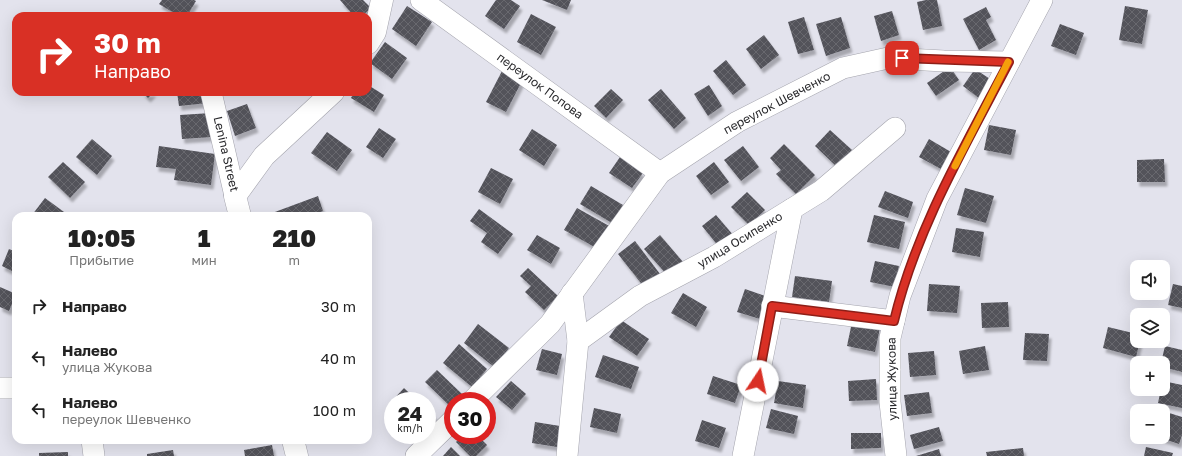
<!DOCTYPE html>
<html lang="ru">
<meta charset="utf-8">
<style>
body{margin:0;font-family:"Golos Text",sans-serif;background:#f2f2f2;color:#222;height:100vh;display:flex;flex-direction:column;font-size:15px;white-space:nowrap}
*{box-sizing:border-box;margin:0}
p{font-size:13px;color:#767676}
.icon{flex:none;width:22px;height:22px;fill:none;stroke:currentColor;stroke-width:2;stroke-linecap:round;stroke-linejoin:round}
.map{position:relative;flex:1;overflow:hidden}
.panel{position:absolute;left:12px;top:212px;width:360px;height:232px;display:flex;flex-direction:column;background:#fff;border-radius:12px;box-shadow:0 4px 16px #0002}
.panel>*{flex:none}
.hud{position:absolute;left:12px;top:12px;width:360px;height:84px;border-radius:12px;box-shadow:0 4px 16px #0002;background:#d93025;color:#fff;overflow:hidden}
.buttons{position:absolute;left:1130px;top:260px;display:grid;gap:8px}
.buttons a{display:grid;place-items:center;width:40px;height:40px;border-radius:8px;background:#fff;box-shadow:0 4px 16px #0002;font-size:20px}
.speed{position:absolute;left:384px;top:392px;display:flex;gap:8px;font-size:20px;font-weight:700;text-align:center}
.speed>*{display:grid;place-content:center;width:52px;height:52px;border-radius:50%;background:#fff;box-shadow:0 4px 16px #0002;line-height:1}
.speed small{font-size:10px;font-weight:400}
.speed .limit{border:6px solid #d22;background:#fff;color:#111}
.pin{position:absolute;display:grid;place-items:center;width:34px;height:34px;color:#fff;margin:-17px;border-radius:8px;box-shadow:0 2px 6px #0006}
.me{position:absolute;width:44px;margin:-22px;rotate:11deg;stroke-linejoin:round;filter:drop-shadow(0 0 3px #0008)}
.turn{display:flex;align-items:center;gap:14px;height:84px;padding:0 16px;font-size:18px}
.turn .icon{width:52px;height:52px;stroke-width:2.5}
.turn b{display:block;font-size:28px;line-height:34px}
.eta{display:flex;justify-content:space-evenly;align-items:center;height:68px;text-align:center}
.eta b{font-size:24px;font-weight:800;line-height:28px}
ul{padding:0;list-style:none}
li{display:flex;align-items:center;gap:12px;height:52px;padding:0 16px}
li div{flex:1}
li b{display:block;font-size:15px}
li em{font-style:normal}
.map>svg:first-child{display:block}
</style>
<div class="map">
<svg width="1182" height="456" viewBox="0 0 1182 456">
<defs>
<pattern id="building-cross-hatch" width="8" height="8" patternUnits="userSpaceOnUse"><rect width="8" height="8" fill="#52525a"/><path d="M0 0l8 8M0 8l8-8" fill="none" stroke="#68686e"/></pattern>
<filter id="shadow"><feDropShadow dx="2.5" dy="4.5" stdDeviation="1" flood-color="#0004"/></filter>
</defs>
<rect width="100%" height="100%" fill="#e3e3ed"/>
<g fill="url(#building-cross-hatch)" filter="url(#shadow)">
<path d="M162,0h32l2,1 -9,15h-8l-20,-12z"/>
<path d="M340,0h23l8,8 -9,8h-8z"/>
<path d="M496,0h15l9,6 -16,23 -19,-13z"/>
<path d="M542,0h29l-4,10z"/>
<path d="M926,0h11l5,26 -19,4 -6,-28z"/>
<path d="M407,6l25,16 -16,24 -24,-17z"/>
<path d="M1125,6l23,4 -6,34 -23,-4z"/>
<path d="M986,7l5,10 -5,3 10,20 -17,10 -16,-31z"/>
<path d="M892,11l7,24 -18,6 -7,-25z"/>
<path d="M531,14l25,13 -15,28 -24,-13z"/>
<path d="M804,17l10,33 -16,4 -10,-32z"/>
<path d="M841,17l9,31 -24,8 -10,-32z"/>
<path d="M1060,24l24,9 -8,22 -25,-9z"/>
<path d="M764,35l15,20 -18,14 -15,-20z"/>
<path d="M385,42l22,16 -15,21 -22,-16z"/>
<path d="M726,60l20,25 -13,10 -20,-24z"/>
<path d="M950,67l9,13 -23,16 -9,-13z"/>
<path d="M975,69l18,12 -13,18 -17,-13z"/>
<path d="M502,71l20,10 -16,31 -20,-10z"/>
<path d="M368,85l16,10 -10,17 -23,-14 3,-6h14z"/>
<path d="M709,85l13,21 -14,10 -14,-22z"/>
<path d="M611,89l12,11 -17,18 -12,-12z"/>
<path d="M661,89l25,29 -12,11 -26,-29z"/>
<path d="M142,92h12l-6,6z"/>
<path d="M177,92h30l1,11 -29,3z"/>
<path d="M247,104l9,24 -21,8 -8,-25z"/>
<path d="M211,113l1,24 -30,2 -2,-24z"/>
<path d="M989,125l27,5 -5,25 -27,-5z"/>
<path d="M379,128l17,11 -13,19 -17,-11z"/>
<path d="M532,129l25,16 -13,21 -25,-16z"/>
<path d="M830,130l22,20 -15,17 -22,-21z"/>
<path d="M327,132l25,18 -15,21 -26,-18z"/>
<path d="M92,139l20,17 -15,19 -21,-18z"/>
<path d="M929,139l22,13 -10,17 -22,-12z"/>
<path d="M784,144l31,31 -19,19 -20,-20 5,-4 -11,-12z"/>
<path d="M159,146l56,8 -4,31 -37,-5 2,-11 -20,-2z"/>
<path d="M743,146l16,21 -18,14 -17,-21z"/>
<path d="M620,157l23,16 -11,15 -23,-15z"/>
<path d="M1164,159l1,23h-28v-22z"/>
<path d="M63,162l22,20 -15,16 -22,-21z"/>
<path d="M714,162l15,20 -18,13 -15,-19z"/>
<path d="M491,168l22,11 -13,25 -22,-12z"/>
<path d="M591,186l32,19 -11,18 -32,-19z"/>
<path d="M965,188l29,8 -8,27 -29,-8z"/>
<path d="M885,191l28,11 -5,16 -30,-11z"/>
<path d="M747,192l18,18 -16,15 -18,-18z"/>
<path d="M318,196l5,15 -13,5h-46z"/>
<path d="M45,198l19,14 -3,4 -29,-1z"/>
<path d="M577,208l34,19 -13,22 -34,-19z"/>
<path d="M479,209l34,25 -15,20 -17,-12 6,-9 -17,-12z"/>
<path d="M716,215l18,21 -14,12 -18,-22z"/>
<path d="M874,215l31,7 -6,27 -32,-7z"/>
<path d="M956,228l28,4 -4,25 -28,-5z"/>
<path d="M537,235l23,13 -9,16 -24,-14z"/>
<path d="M660,235l23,27 -15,14 -24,-27z"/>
<path d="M635,241l25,33 -16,13 -26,-33z"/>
<path d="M9,249l7,3v21l-14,-7z"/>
<path d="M875,261l24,5 -4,21 -25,-5z"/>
<path d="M528,268l30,28 -14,14 -19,-18 6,-6 -11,-10z"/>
<path d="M795,276l37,5 -3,21 -37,-5z"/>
<path d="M929,284l31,2 -3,27 -30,-2z"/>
<path d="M1173,284l9,2v22l-14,-3z"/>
<path d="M0,287l16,7 -7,17 -9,-4z"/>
<path d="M745,289l23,8 -8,22 -23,-7z"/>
<path d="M683,293l24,14 -11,20 -25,-14z"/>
<path d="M1008,302l1,25 -27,1 -1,-25z"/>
<path d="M621,320l28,19 -12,17 -28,-19z"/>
<path d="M852,322l28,6 -5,24 -28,-6z"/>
<path d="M478,324l31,24 -15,19 -30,-24z"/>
<path d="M1108,327l29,7v7h3l-4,16 -33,-9z"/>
<path d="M1025,333l24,1 -2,27 -24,-1z"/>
<path d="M459,344l28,25 -15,18 -29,-24z"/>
<path d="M985,346l4,24 -26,4 -4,-23z"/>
<path d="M1165,346l17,4v22l-19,-5v-4h-2z"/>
<path d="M542,349l20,5 -5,21 -21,-5z"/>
<path d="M934,351l2,24 -26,2 -2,-24z"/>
<path d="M603,355l36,12 -8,22 -36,-12z"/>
<path d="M437,370l26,25 -6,6h-4l-2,6 -26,-25z"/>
<path d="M713,376l28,9 -6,18 -28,-9z"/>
<path d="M876,379l1,21 -28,1 -1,-20z"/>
<path d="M511,381l15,13 -14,16 -16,-13z"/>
<path d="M778,381l28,4 -3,23 -29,-5z"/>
<path d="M1163,381l19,4v23l-24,-5 3,-14h2z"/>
<path d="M404,388l14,13h-25v7l-4,-4z"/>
<path d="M929,392l3,21 -25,3 -3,-21z"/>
<path d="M594,408l27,6 -4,19 -27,-6z"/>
<path d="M427,409l8,7 -8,8z"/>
<path d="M771,409l27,7 -4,18 -28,-6z"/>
<path d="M1163,411l19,6v18l-3,9 -21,-7h5z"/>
<path d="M702,420l24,8 -7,20 -24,-7z"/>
<path d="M535,422l25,4 -3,21 -25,-4z"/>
<path d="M939,427l4,14 -29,8 -4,-14z"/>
<path d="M851,433h30v15l-30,1z"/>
<path d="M463,435h14l10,10 -11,11h-6l-14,-14z"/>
<path d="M272,445l2,11h-29l-1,-6z"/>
<path d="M451,447l9,9h-17z"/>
<path d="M1146,447l27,6 -1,3h-28z"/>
<path d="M1023,448l1,8h-37l-1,-4z"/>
<path d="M939,449l2,7h-25z"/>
<path d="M173,450l1,6h-27v-2z"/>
<path d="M68,452v4h-29v-3z"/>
</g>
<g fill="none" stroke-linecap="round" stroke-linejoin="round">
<g stroke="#a4a4ad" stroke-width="22">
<g id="minor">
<path d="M421,0l239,173"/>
<path d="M211,92l24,104"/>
<path d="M772,306l122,15"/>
<path d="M578,341l62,-45 74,-39 107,-66 74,-63"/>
<path d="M0,388h16"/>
<path d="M472,401l78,-77 110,-151 77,-51 106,-54 45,-10 56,3 65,1"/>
<path d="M92,440l2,16"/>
<path d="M416,456l37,-36"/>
<path d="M567,456l11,-115 -6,-48"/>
<path d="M743,456l49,-247"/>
<path d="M896,456l-6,-54v-64l10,-42 37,-97 105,-199"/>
</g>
</g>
<g stroke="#a4a4ad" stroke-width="23">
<g id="tertiary">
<path d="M368,43l7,-11 7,-32"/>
<path d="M240,216l-5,-20 29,-40 69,-64"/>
<path d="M293,440l4,16"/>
</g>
</g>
<use href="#minor" stroke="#fff" stroke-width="21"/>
<use href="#tertiary" stroke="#fff" stroke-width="22"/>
</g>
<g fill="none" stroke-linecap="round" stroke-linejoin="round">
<g stroke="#8d1f18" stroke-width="10">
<path id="route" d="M758,381l14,-75 122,15c22,-92 71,-175 115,-259l-107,-4"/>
</g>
<use href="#route" stroke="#d93025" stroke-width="7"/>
<path stroke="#f59e0b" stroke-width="7" d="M955,166l53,-104"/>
</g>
<g text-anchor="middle" stroke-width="4" stroke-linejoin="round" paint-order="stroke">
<g font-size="12" fill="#29292c" stroke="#fff">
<text transform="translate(540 86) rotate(36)" y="4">переулок Попова</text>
<text transform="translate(777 103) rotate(-28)" y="4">переулок Шевченко</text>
<text transform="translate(226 154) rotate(77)" y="4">Lenina Street</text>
<text transform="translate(740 240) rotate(-31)" y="4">улица Осипенко</text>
<text transform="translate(892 379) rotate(-91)" y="4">улица Жукова</text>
</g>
</g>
</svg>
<div class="buttons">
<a><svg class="icon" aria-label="sound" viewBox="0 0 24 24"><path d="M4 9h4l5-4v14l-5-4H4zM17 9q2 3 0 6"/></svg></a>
<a><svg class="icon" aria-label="layers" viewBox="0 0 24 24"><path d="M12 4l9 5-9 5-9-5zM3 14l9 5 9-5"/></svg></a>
<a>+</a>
<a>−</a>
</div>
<div class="speed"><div>24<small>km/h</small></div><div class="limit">30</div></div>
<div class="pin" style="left:902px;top:58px;background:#d93025"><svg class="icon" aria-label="arrive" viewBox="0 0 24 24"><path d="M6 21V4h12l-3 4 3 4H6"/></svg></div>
<svg class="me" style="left:758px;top:381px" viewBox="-20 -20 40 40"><circle r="19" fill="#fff"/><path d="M0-13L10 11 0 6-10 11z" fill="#d93025"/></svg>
<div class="hud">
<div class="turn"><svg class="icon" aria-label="right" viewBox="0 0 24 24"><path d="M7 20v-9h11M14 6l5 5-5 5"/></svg><div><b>30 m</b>Направо</div></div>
</div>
<section class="panel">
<div class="eta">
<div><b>10:05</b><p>Прибытие</p></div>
<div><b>1</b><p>мин</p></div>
<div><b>210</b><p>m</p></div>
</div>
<ul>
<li><svg class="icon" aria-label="right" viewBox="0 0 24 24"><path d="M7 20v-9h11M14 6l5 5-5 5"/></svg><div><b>Направо</b></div><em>30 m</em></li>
<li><svg class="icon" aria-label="left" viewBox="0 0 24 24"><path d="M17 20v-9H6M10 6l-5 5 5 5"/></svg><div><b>Налево</b><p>улица Жукова</p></div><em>40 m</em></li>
<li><svg class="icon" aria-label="left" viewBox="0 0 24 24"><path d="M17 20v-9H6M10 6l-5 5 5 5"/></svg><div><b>Налево</b><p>переулок Шевченко</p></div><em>100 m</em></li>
</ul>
</section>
</div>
